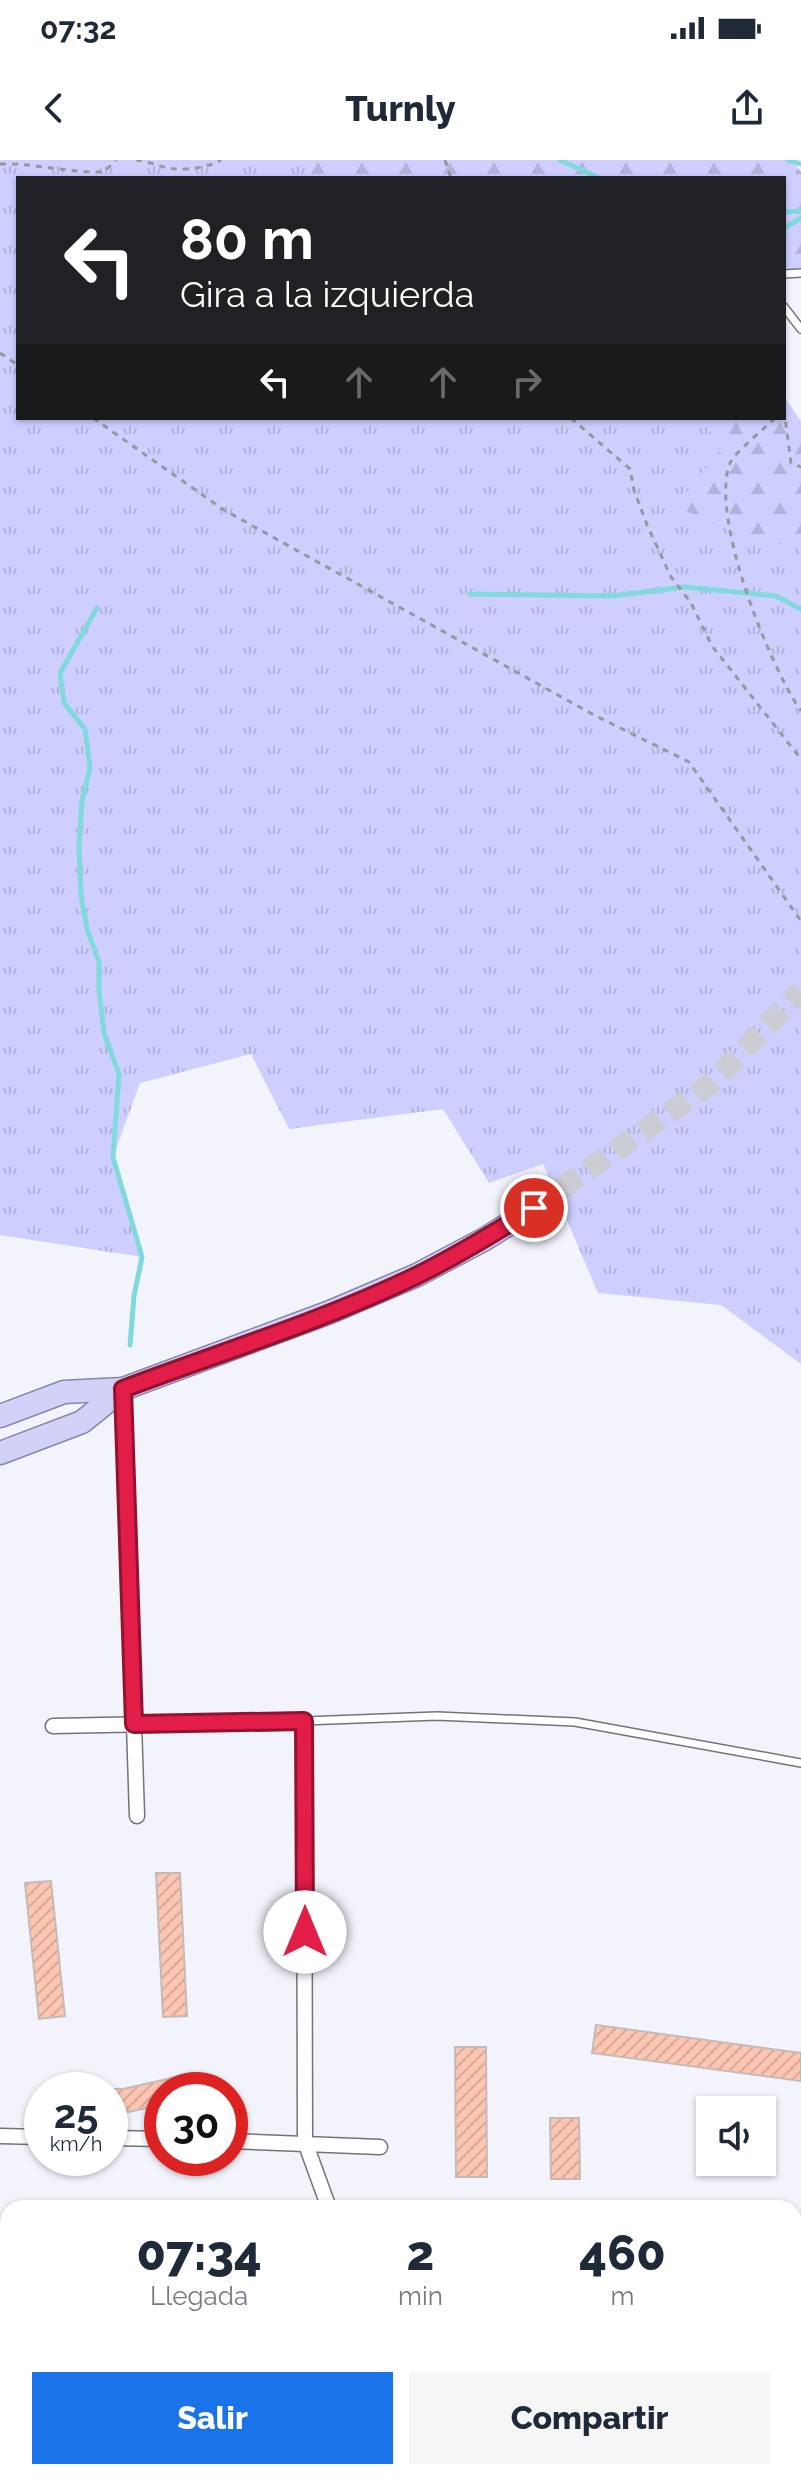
<!DOCTYPE html>
<html lang="es">
<style>
body{margin:0;font-family:Raleway,sans-serif;background:#f6f6f7;color:#1f2937;height:100vh;display:flex;flex-direction:column;font-size:30px;white-space:nowrap}
*{box-sizing:border-box;margin:0}
p{font-size:26px;color:#747a83}
.icon{flex:none;width:44px;height:44px;fill:none;stroke:currentColor;stroke-width:2;stroke-linecap:round;stroke-linejoin:round}
.map{position:relative;flex:1;overflow:hidden}
.panel{position:absolute;left:0px;top:2040px;width:802px;height:280px;display:flex;flex-direction:column;background:#fff;border-radius:24px 24px 0 0;box-shadow:0 2px 6px #0004}
.panel>*{flex:none}
.banner{position:absolute;left:16px;top:16px;width:770px;height:244px;border-radius:0px;box-shadow:0 2px 6px #0004;background:#202124;color:#fff;overflow:hidden}
.controls{position:absolute;left:696px;top:1936px;display:grid;gap:16px}
.controls a{display:grid;place-items:center;width:80px;height:80px;border-radius:0px;background:#fff;box-shadow:0 2px 6px #0004;font-size:40px}
.speed{position:absolute;left:24px;top:1912px;display:flex;gap:16px;font-size:40px;font-weight:700;text-align:center}
.speed>*{display:grid;place-content:center;width:104px;height:104px;border-radius:50%;background:#fff;box-shadow:0 2px 6px #0004;line-height:1}
.speed small{font-size:20px;font-weight:400}
.speed .limit{border:12px solid #d22;background:#fff;color:#111}
.pin{position:absolute;display:grid;place-items:center;width:68px;height:68px;color:#fff;margin:-34px;border:4px solid #fff;border-radius:50%;box-shadow:0 2px 8px #0007}
.me{position:absolute;width:88px;margin:-44px;rotate:0deg;stroke-linejoin:round;filter:drop-shadow(0 0 6px #0008)}
.turn{display:flex;align-items:center;gap:28px;height:168px;padding:0 32px;font-size:36px}
.turn .icon{width:104px;height:104px;stroke-width:2.5}
.turn b{display:block;font-size:56px;line-height:68px}
.lanes{display:flex;align-items:center;height:76px;padding:0 32px;background:#0003;justify-content:center;gap:40px;direction:ltr}
.lanes .off{opacity:.35}
.eta{display:flex;justify-content:space-evenly;align-items:center;height:136px;text-align:center}
.eta b{font-size:48px;font-weight:800;line-height:56px}
.action{display:flex;gap:16px;margin-top:auto;padding:16px 32px}
.action a{flex:1;height:92px;border-radius:0px;background:#1a73e8;color:#fff;font-size:32px;font-weight:800;line-height:92px;text-align:center}
.action a+a{background:#f6f6f7;color:#1f2937}
.status{display:flex;justify-content:space-between;align-items:center;height:56px;padding:0 40px;background:#fff;direction:ltr}
.status svg{height:22px;fill:currentColor}
header{display:flex;justify-content:space-between;align-items:center;height:104px;padding:0 32px;background:#fff;font-size:36px;font-weight:800}
.map>svg:first-child{display:block}
</style>
<div class="status"><b>07:32</b><svg viewBox="0 0 49 12"><path d="M0 12V9h3v3zM5 12V6h3v6zM10 12V3h3v9zM15 12V0h3v12zM26 1h20v11H26zM47 4h2v5h-2z"/></svg></div>
<header><svg class="icon" aria-label="back" viewBox="0 0 24 24"><path d="M15 5l-7 7 7 7"/></svg>Turnly<svg class="icon" aria-label="share" viewBox="0 0 24 24"><path d="M12 15V3M7 8l5-5 5 5M5 13v7h14v-7"/></svg></header>
<div class="map">
<svg width="801" height="2320" viewBox="0 0 801 2320">
<defs>
<pattern id="grass-tufts" width="24" height="20" patternUnits="userSpaceOnUse" patternTransform="scale(2)"><rect width="24" height="20" fill="#cfcfff"/><path d="M3 7l-1-3M5 7V3M7 7l1-3M15 17l-1-3M17 17v-4M19 17l1-3" fill="none" stroke="#b2b2db"/></pattern>
<pattern id="forest-firs" width="22" height="20" patternUnits="userSpaceOnUse" patternTransform="scale(2)"><rect width="22" height="20" fill="#cfcfff"/><path d="M5 1l3.5 6h-7zM16 11l3.5 6h-7z" fill="#b2b2db"/></pattern>
<pattern id="building-hatch" width="6" height="6" patternUnits="userSpaceOnUse" patternTransform="scale(2)"><rect width="6" height="6" fill="#fdc6b3"/><path d="M-1 1l2-2M0 6l6-6M5 7l2-2" fill="none" stroke="#d9aa9a"/></pattern>
</defs>
<rect width="100%" height="100%" fill="#f3f3fc"/>
<path fill="url(#grass-tufts)" d="M0,0h791l10,12v97l-15,2 -2,-93h-766v240h766v-22l17,26v942l-80,-59 -123,-12 -55,-129 -54,19 -46,-74 -154,20 -38,-75 -111,29 -27,74 29,100 -142,-22z"/>
<g fill="url(#forest-firs)">
<path d="M310,0h481l10,12v97l-15,2 -2,3v-96h-482z"/>
<path d="M784,236l17,26v122h-41l-85,-38 49,-60 -27,-28h87z"/>
</g>
<g fill="none" stroke-linecap="round" stroke-linejoin="round">
<g stroke="#80d9dc" stroke-width="5">
<path d="M560,0l39,18"/>
<path d="M788,0l13,4"/>
<path d="M784,52l17,-1"/>
<path d="M784,68l17,-10"/>
<path d="M470,434l141,2 74,-9 91,9 25,13"/>
<path d="M97,448l-37,65 4,30 21,26 5,39 -8,33 -3,45 2,49 6,34 12,33v28l5,43 15,41 -6,83 29,100 -8,39 -4,49"/>
</g>
</g>
<g fill="url(#building-hatch)" stroke="#c4bbb7" stroke-width="2">
<path d="M156,1713h24l7,143 -24,1z"/>
<path d="M51,1721l14,135 -26,3 -14,-136z"/>
<path d="M596,1865l205,28v28l-209,-28z"/>
<path d="M455,1887h31l1,130h-31z"/>
<path d="M194,1913l4,17h-36v15l-34,7h-18v-23h13z"/>
<path d="M550,1958h29l1,61h-29z"/>
</g>
<g fill="none" stroke-linecap="round" stroke-linejoin="round">
<path stroke="#ccccd4" stroke-width="22" stroke-dasharray="22 11" stroke-linecap="butt" d="M534,1048l179,-126 88,-91"/>
<g stroke="#73737b" stroke-width="10">
<g id="lane">
<path d="M784,114l17,-1"/>
<path d="M784,147l17,22"/>
<path d="M304,1561l133,-5 138,6 226,41"/>
<path d="M0,2230l8,15"/>
</g>
</g>
<g stroke="#73737b" stroke-width="17">
<g id="street">
<path d="M123,1229l14,427"/>
<path d="M53,1566l251,-5 1,421 24,66"/>
<path d="M0,1976l42,1"/>
<path d="M110,1978l52,1"/>
<path d="M230,1981l150,6"/>
<path d="M794,2165l7,-2"/>
<path d="M794,2186l7,-3"/>
<path d="M0,2210l8,-2"/>
</g>
</g>
<g stroke="#73737b" stroke-width="23">
<g id="secondary">
<path d="M615,2312l1,8"/>
<path d="M384,2320l20,-8"/>
<path d="M464,2320l19,-8"/>
</g>
</g>
<g stroke="#8585af" stroke-width="25">
<g id="primary">
<path d="M0,1256l64,-24 59,-3 207,-77 87,-37 68,-36 49,-31"/>
<path d="M0,1293l82,-31 41,-33"/>
</g>
</g>
<g stroke="#97979e" stroke-width="3" stroke-dasharray="6 6" stroke-linecap="butt">
<path d="M136,0c13,1 26,8 39,9 13,1 35,-2 46,-9"/>
<path d="M445,0l6,18"/>
<path d="M0,4c35,-1 68,9 104,8l12,-12"/>
<path d="M0,193l18,12"/>
<path d="M784,250l7,53 10,4"/>
<path d="M93,258l131,92 370,205 95,47 112,159"/>
<path d="M571,258l59,51 4,21 13,35 24,52 20,26 21,43 89,113"/>
<path d="M775,258c-10,10 -39,34 -44,43 -24,51 39,206 70,250"/>
</g>
<use href="#lane" stroke="#fff" stroke-width="7"/>
<use href="#street" stroke="#fff" stroke-width="14"/>
<use href="#secondary" stroke="#e8e8fb" stroke-width="20"/>
<use href="#primary" stroke="#d2d2f8" stroke-width="22"/>
</g>
<g fill="none" stroke-linecap="round" stroke-linejoin="round">
<g stroke="#92132f" stroke-width="20">
<path id="route" d="M305,1772l-1,-211 -170,3 -11,-335c98,-37 200,-68 295,-114 40,-20 78,-43 116,-67"/>
</g>
<use href="#route" stroke="#e11d48" stroke-width="14"/>
</g>
</svg>
<div class="controls">
<a><svg class="icon" aria-label="sound" viewBox="0 0 24 24"><path d="M4 9h4l5-4v14l-5-4H4zM17 9q2 3 0 6"/></svg></a>
</div>
<div class="speed"><div>25<small>km/h</small></div><div class="limit">30</div></div>
<div class="pin" style="left:534px;top:1048px;background:#d93025"><svg class="icon" aria-label="arrive" viewBox="0 0 24 24"><path d="M6 21V4h12l-3 4 3 4H6"/></svg></div>
<svg class="me" style="left:305px;top:1772px" viewBox="-20 -20 40 40"><circle r="19" fill="#fff"/><path d="M0-13L10 11 0 6-10 11z" fill="#e11d48"/></svg>
<div class="banner">
<div class="turn"><svg class="icon" aria-label="left" viewBox="0 0 24 24"><path d="M17 20v-9H6M10 6l-5 5 5 5"/></svg><div><b>80 m</b>Gira a la izquierda</div></div>
<div class="lanes"><svg class="icon" aria-label="left" viewBox="0 0 24 24"><path d="M17 20v-9H6M10 6l-5 5 5 5"/></svg><svg class="icon off" aria-label="ahead" viewBox="0 0 24 24"><path d="M12 20V5M6 11l6-6 6 6"/></svg><svg class="icon off" aria-label="ahead" viewBox="0 0 24 24"><path d="M12 20V5M6 11l6-6 6 6"/></svg><svg class="icon off" aria-label="right" viewBox="0 0 24 24"><path d="M7 20v-9h11M14 6l5 5-5 5"/></svg></div>
</div>
<section class="panel">
<div class="eta">
<div><b>07:34</b><p>Llegada</p></div>
<div><b>2</b><p>min</p></div>
<div><b>460</b><p>m</p></div>
</div>
<div class="action"><a>Salir</a><a>Compartir</a></div>
</section>
</div>
